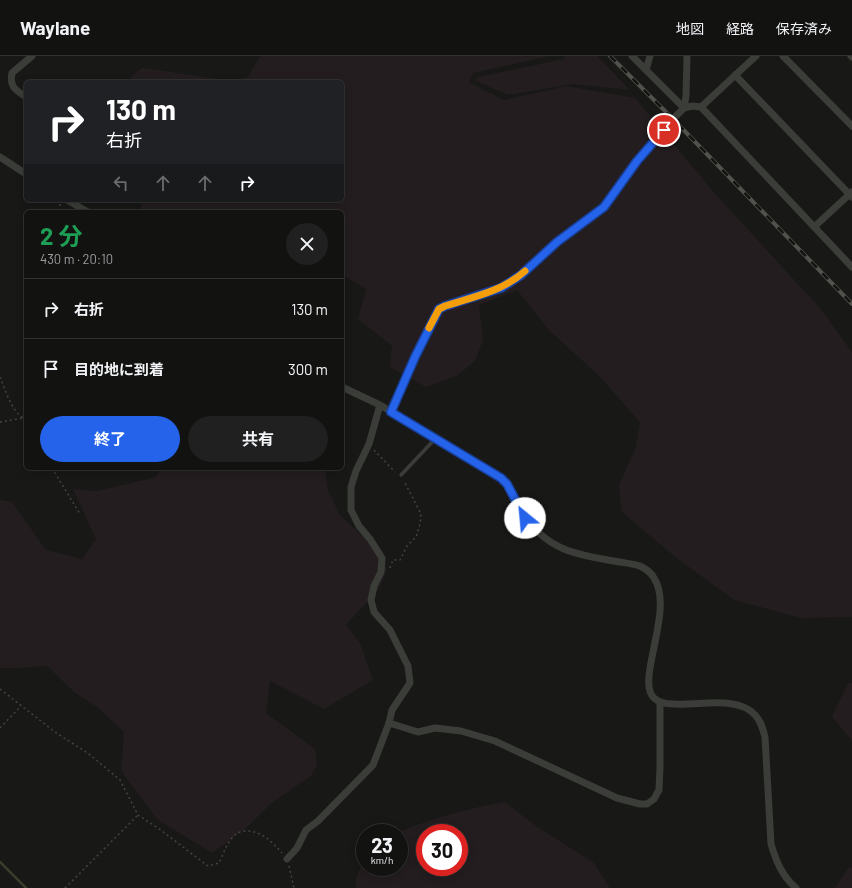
<!DOCTYPE html>
<html lang="ja">
<meta charset="utf-8">
<style>
body{margin:0;font-family:Barlow,"Noto Sans JP",sans-serif;background:#1f201f;color:#f1f3f6;height:100vh;display:flex;flex-direction:column;font-size:15px;white-space:nowrap}
*{box-sizing:border-box;margin:0}
p{font-size:13px;color:#9c9e9f}
.icon{flex:none;width:22px;height:22px;fill:none;stroke:currentColor;stroke-width:2;stroke-linecap:round;stroke-linejoin:round}
.map{position:relative;flex:1;overflow:hidden}
.details{position:absolute;left:24px;top:154px;width:320px;height:260px;display:flex;flex-direction:column;background:#121211;border-radius:6px;box-shadow:0 2px 10px #0003,0 0 0 1px #313231}
.details>*{flex:none}
.guide{position:absolute;left:24px;top:24px;width:320px;height:122px;border-radius:6px;box-shadow:0 2px 10px #0003,0 0 0 1px #313231;background:#202124;color:#fff;overflow:hidden}
.speed{position:absolute;left:356px;top:768px;display:flex;gap:8px;font-size:20px;font-weight:700;text-align:center}
.speed>*{display:grid;place-content:center;width:52px;height:52px;border-radius:50%;background:#121211;box-shadow:0 2px 10px #0003,0 0 0 1px #313231;line-height:1}
.speed small{font-size:10px;font-weight:400}
.speed .limit{border:6px solid #d22;background:#fff;color:#111}
.pin{position:absolute;display:grid;place-items:center;width:34px;height:34px;color:#fff;margin:-17px;border:2px solid #fff;border-radius:50%;box-shadow:0 1px 4px #0007}
.me{position:absolute;width:44px;margin:-22px;rotate:332deg;stroke-linejoin:round;filter:drop-shadow(0 0 3px #0008)}
.turn{display:flex;align-items:center;gap:14px;height:84px;padding:0 16px;font-size:18px}
.turn .icon{width:52px;height:52px;stroke-width:2.5}
.turn b{display:block;font-size:28px;line-height:34px}
.lanes{display:flex;align-items:center;height:38px;padding:0 16px;background:#0003;justify-content:center;gap:20px;direction:ltr}
.lanes .off{opacity:.35}
.round{display:grid;place-items:center;flex:none;width:42px;height:42px;border-radius:21px;background:#1f201f}
.headline{display:flex;align-items:center;justify-content:space-between;height:68px;padding:0 16px}
h1{font-size:24px;font-weight:700;line-height:30px;color:#1e9e55}
.action{display:flex;gap:8px;margin-top:auto;padding:8px 16px}
.action a{flex:1;height:46px;border-radius:24px;background:#2563eb;color:#fff;font-size:16px;font-weight:700;line-height:46px;text-align:center}
.action a+a{background:#1f201f;color:#f1f3f6}
ul{padding:0;list-style:none}
li{display:flex;align-items:center;gap:12px;height:60px;padding:0 16px;border-top:1px solid #313231}
li div{flex:1}
li b{display:block;font-size:15px}
li em{font-style:normal}
header{display:flex;align-items:center;gap:24px;box-sizing:border-box;height:56px;padding:0 20px;background:#121211;border-bottom:1px solid #313231}
header strong{font-size:19px}
nav{display:flex;gap:22px;margin-inline-start:auto;font-size:14px}
.map>svg:first-child{display:block}
</style>
<header>
<strong>Waylane</strong>
<nav><a>地図</a><a>経路</a><a>保存済み</a></nav>
</header>
<div class="map">
<svg width="852" height="832" viewBox="0 0 852 832">
<rect width="100%" height="100%" fill="#181817"/>
<g fill="#231d1f" fill-rule="evenodd">
<path d="M260,0h289l-76,17 -4,9 35,18 63,-14 68,12 83,99 102,111 32,44v265l-51,1 -67,-18 -60,-44 -52,-44 -3,-27 17,-38 4,-25 -41,-46 -50,-46 -32,-40 -38,15 4,35 -8,21 -17,14 -32,12 -36,-20 2,-21 -34,-27 8,-30 -20,-12 -4,3v-68h-202l2,-12h200v-118h-211v-5l11,-9 89,13 17,-4z"/>
<path d="M565,0h32l33,34 -58,-6 -64,11 -34,-15 4,-3 86,-18z"/>
<path d="M162,412h163l3,23 12,24 29,27 18,27 -8,20 -33,36 14,18 13,37 -49,29 -54,-28 -4,32 49,36 2,16 -6,11 -38,26 -29,28 -32,23 -54,-33 -37,-49 3,-39 -27,-25 -23,-15 -27,-26 -31,2h-16v-168l12,2 34,48 36,9 14,-20 -23,-50 24,2 59,-14z"/>
<path d="M852,627v58l-20,-25 16,-32z"/>
<path d="M505,746l31,24 58,37 16,25h-254v-9l9,-23v11h34v-34h-2c37,-16 69,-24 108,-31zM425,777h34v34h-34z"/>
<path d="M849,811l3,1v20h-17z"/>
</g>
<g fill="none" stroke-linecap="round" stroke-linejoin="round">
<path stroke="#3b3b2e" stroke-width="2.5" d="M0,806l26,26"/>
<g stroke="#43443e" stroke-width="1.5" stroke-dasharray="2 3" stroke-linecap="butt">
<path d="M60,148v8"/>
<path d="M0,321c5,12 13,39 26,42"/>
<path d="M0,366l23,-4"/>
<path d="M374,394l21,22"/>
<path d="M52,412l28,46"/>
<path d="M390,512l3,-8h7l7,-14 9,-9 4,-13 1,-10 -17,-33"/>
<path d="M0,633l55,43 34,22 31,26 18,35 20,13 50,38 11,-3c4,-8 7,-18 13,-25 3,-5 8,-6 13,-7 16,-1 27,11 37,22"/>
<path d="M0,672l21,-22"/>
<path d="M289,810l5,22"/>
<path d="M65,832l73,-73"/>
</g>
<path stroke="#3b3d38" stroke-width="3.5" d="M401,419l34,-36"/>
<g stroke="#3b3d38" stroke-width="7">
<path d="M632,0l52,52"/>
<path d="M783,0l69,70"/>
<path d="M851,0l1,1"/>
<path d="M646,14l4,-14"/>
<path d="M735,19l117,122"/>
<path d="M26,41c-10,-7 -17,-10 -14,-24l20,-17"/>
<path d="M701,51l55,-51"/>
<path d="M684,52l2,-12 1,-40"/>
<path d="M0,101l26,17"/>
<path d="M67,144l21,12"/>
<path d="M814,171l38,-35"/>
<path d="M342,331l38,18 121,73c7,7 11,16 16,25 11,21 25,37 47,46 17,7 37,10 56,13 6,1 14,2 20,4 6,3 11,6 14,12 21,32 -19,103 0,120 5,5 13,6 20,6 24,2 64,-9 81,11 6,6 8,14 10,22l6,107c5,17 11,32 25,44"/>
<path d="M391,356l24,-55 24,-48 6,-3 56,-18 20,-13 36,-33 47,-35 33,-46 36,-42 11,-11 8,-2 9,1 151,160"/>
<path d="M389,667l29,9 17,-4 26,3 34,10 122,57 23,6h7l7,-5 5,-9 1,-23v-65"/>
<path d="M287,803l10,-11 9,-18 12,-9 55,-56 16,-42 3,-13 18,-27 -2,-17 -18,-36 -16,-18 -3,-12 3,-14 7,-14 1,-14 -12,-19 -11,-13 -8,-16v-23l5,-16 13,-27 11,-39"/>
</g>
<g stroke="#50524b" stroke-width="4">
<path id="rail" d="M610,0l63,63 179,185"/>
</g>
<use href="#rail" stroke="#131312" stroke-width="2.5" stroke-dasharray="8" stroke-linecap="butt"/>
</g>
<g fill="none" stroke-linecap="round" stroke-linejoin="round">
<g stroke="#184099" stroke-width="10">
<path id="route" d="M525,462l-18,-34 -6,-6 -110,-66 24,-55 24,-48 6,-3 56,-18 20,-13 36,-33 47,-35 33,-46 27,-31"/>
</g>
<use href="#route" stroke="#2563eb" stroke-width="7"/>
<path stroke="#f59e0b" stroke-width="7" d="M429,272l10,-19 6,-3c28,-9 58,-15 80,-35"/>
</g>
</svg>
<div class="speed"><div>23<small>km/h</small></div><div class="limit">30</div></div>
<div class="pin" style="left:664px;top:74px;background:#d93025"><svg class="icon" aria-label="arrive" viewBox="0 0 24 24"><path d="M6 21V4h12l-3 4 3 4H6"/></svg></div>
<svg class="me" style="left:525px;top:462px" viewBox="-20 -20 40 40"><circle r="19" fill="#fff"/><path d="M0-13L10 11 0 6-10 11z" fill="#2563eb"/></svg>
<div class="guide">
<div class="turn"><svg class="icon" aria-label="right" viewBox="0 0 24 24"><path d="M7 20v-9h11M14 6l5 5-5 5"/></svg><div><b>130 m</b>右折</div></div>
<div class="lanes"><svg class="icon off" aria-label="left" viewBox="0 0 24 24"><path d="M17 20v-9H6M10 6l-5 5 5 5"/></svg><svg class="icon off" aria-label="ahead" viewBox="0 0 24 24"><path d="M12 20V5M6 11l6-6 6 6"/></svg><svg class="icon off" aria-label="ahead" viewBox="0 0 24 24"><path d="M12 20V5M6 11l6-6 6 6"/></svg><svg class="icon" aria-label="right" viewBox="0 0 24 24"><path d="M7 20v-9h11M14 6l5 5-5 5"/></svg></div>
</div>
<section class="details">
<div class="headline"><div><h1>2 分</h1><p>430 m · 20:10</p></div><a class="round"><svg class="icon" aria-label="close" viewBox="0 0 24 24"><path d="M6 6l12 12M18 6L6 18"/></svg></a></div>
<ul>
<li><svg class="icon" aria-label="right" viewBox="0 0 24 24"><path d="M7 20v-9h11M14 6l5 5-5 5"/></svg><div><b>右折</b></div><em>130 m</em></li>
<li><svg class="icon" aria-label="arrive" viewBox="0 0 24 24"><path d="M6 21V4h12l-3 4 3 4H6"/></svg><div><b>目的地に到着</b></div><em>300 m</em></li>
</ul>
<div class="action"><a>終了</a><a>共有</a></div>
</section>
</div>
